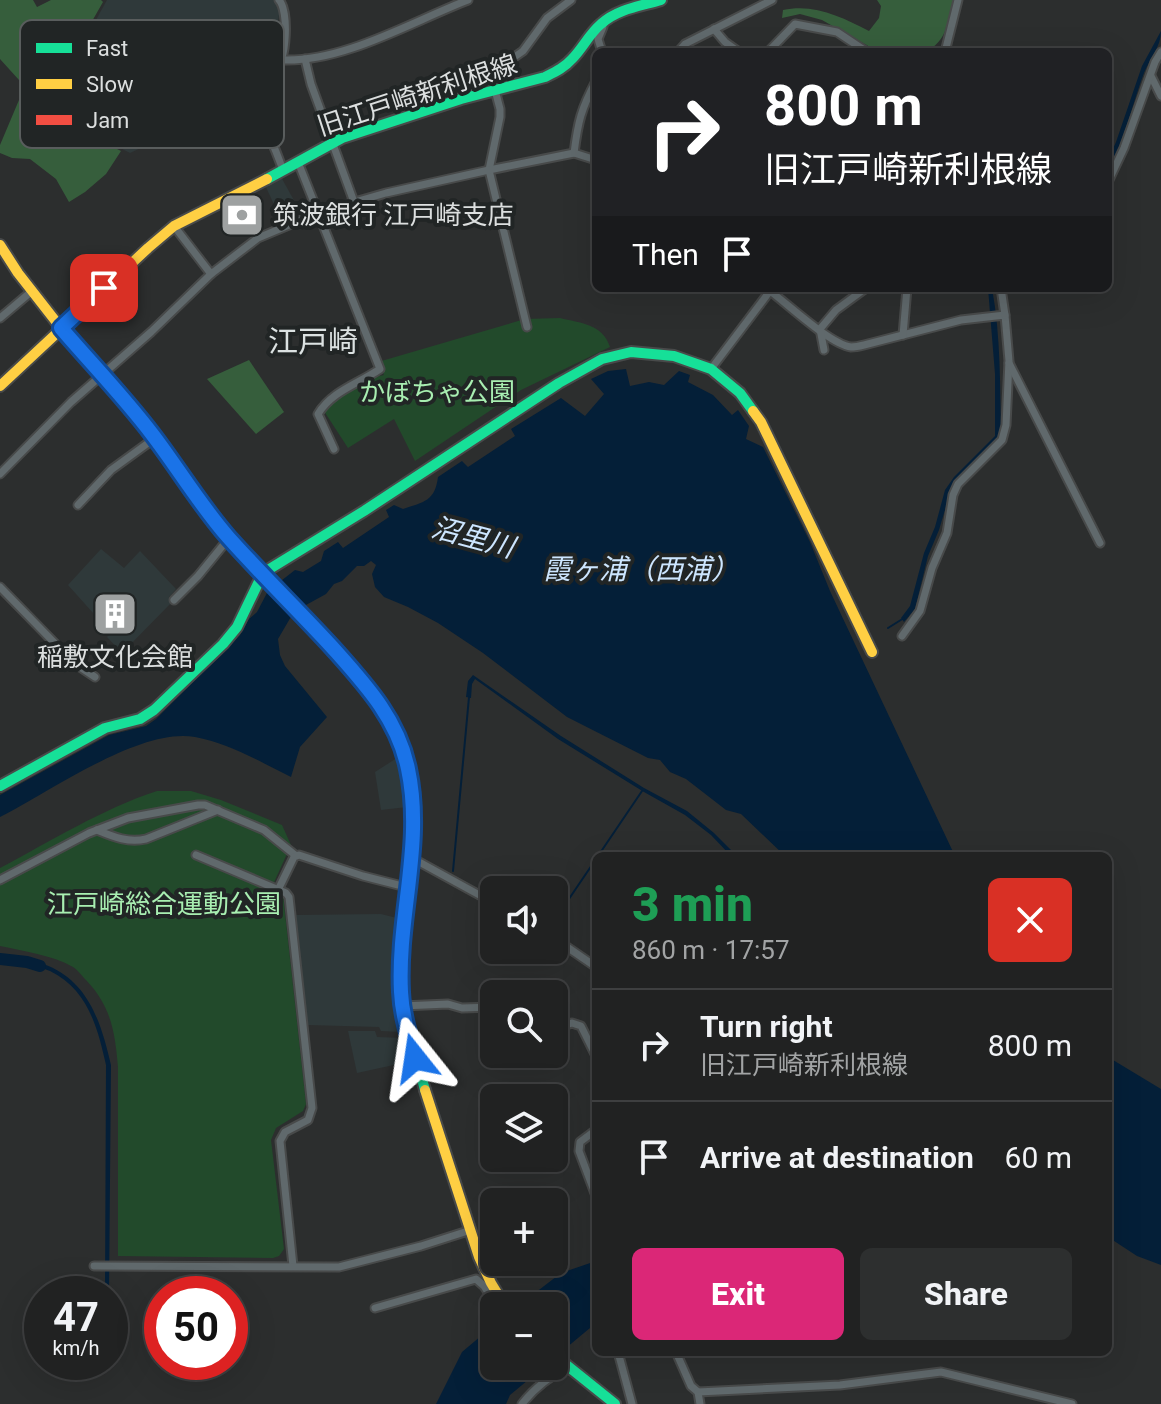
<!DOCTYPE html>
<meta charset="utf-8">
<style>
body{margin:0;font-family:Roboto,"Noto Sans JP",sans-serif;background:#2d2f2f;color:#f1f3f6;height:100vh;display:flex;flex-direction:column;font-size:30px;white-space:nowrap}
*{box-sizing:border-box;margin:0}
p{font-size:26px;color:#a2a4a5}
.icon{flex:none;width:44px;height:44px;fill:none;stroke:currentColor;stroke-width:2;stroke-linecap:round;stroke-linejoin:round}
.map{position:relative;flex:1;overflow:hidden}
.sheet{position:absolute;left:592px;top:852px;width:520px;height:504px;display:flex;flex-direction:column;background:#212222;border-radius:12px;box-shadow:0 8px 32px #0002,0 0 0 2px #3e3f40}
.sheet>*{flex:none}
.banner{position:absolute;left:592px;top:48px;width:520px;height:244px;border-radius:12px;box-shadow:0 8px 32px #0002,0 0 0 2px #3e3f40;background:#202124;color:#fff;overflow:hidden}
.buttons{position:absolute;left:480px;top:876px;display:grid;gap:16px}
.buttons a{display:grid;place-items:center;width:88px;height:88px;border-radius:12px;background:#212222;box-shadow:0 8px 32px #0002,0 0 0 2px #3e3f40;font-size:40px}
.speed{position:absolute;left:24px;top:1276px;display:flex;gap:16px;font-size:40px;font-weight:700;text-align:center}
.speed>*{display:grid;place-content:center;width:104px;height:104px;border-radius:50%;background:#212222;box-shadow:0 8px 32px #0002,0 0 0 2px #3e3f40;line-height:1}
.speed small{font-size:20px;font-weight:400}
.speed .limit{border:12px solid #d22;background:#fff;color:#111}
.pin{position:absolute;display:grid;place-items:center;width:68px;height:68px;color:#fff;margin:-34px;border-radius:16px;box-shadow:0 4px 12px #0006}
.me{position:absolute;width:88px;margin:-44px;rotate:345deg;stroke-linejoin:round;filter:drop-shadow(0 0 6px #0008)}
.turn{display:flex;align-items:center;gap:28px;height:168px;padding:0 40px;font-size:36px}
.turn .icon{width:104px;height:104px;stroke-width:2.5}
.turn b{display:block;font-size:56px;line-height:68px}
.then{display:flex;align-items:center;height:76px;padding:0 40px;background:#0003;gap:16px;font-size:30px}
.round{display:grid;place-items:center;flex:none;width:84px;height:84px;border-radius:12px;background:#2d2f2f}
.head{display:flex;align-items:center;justify-content:space-between;height:136px;padding:0 40px}
h1{font-size:48px;font-weight:800;line-height:60px;color:#1e9e55}
.primary-button{display:flex;gap:16px;margin-top:auto;padding:16px 40px}
.primary-button a{flex:1;height:92px;border-radius:12px;background:#db2777;color:#fff;font-size:32px;font-weight:800;line-height:92px;text-align:center}
.primary-button a+a{background:#2d2f2f;color:#f1f3f6}
ul{padding:0;list-style:none}
li{display:flex;align-items:center;gap:24px;height:112px;padding:0 40px;border-top:2px solid #3e3f40}
li div{flex:1}
li b{display:block;font-size:30px}
li em{font-style:normal}
.map>svg:first-child{display:block}
</style>
<div class="map">
<svg width="1161" height="1404" viewBox="0 0 1161 1404">
<rect width="100%" height="100%" fill="#2c2e2e"/>
<g fill="#2f393a">
<path d="M107,0h174l-7,52 -5,6 -65,45 -10,20 -64,30 -47,-24h-35l-4,-37 32,-14 6,-33z"/>
<path d="M281,177l20,36 -19,9 -17,-37z"/>
<path d="M101,549l23,19 16,-17 36,38 -7,8 4,4 -51,52 -15,-16 4,-4 -43,-48z"/>
<path d="M400,756l4,18 3,33 -26,3 -6,-38z"/>
<path d="M381,914l20,5 -4,20 -1,43 5,50 -20,-1 -2,-4 -72,-2 -11,-110z"/>
<path d="M348,1031h27l2,6 28,1 7,23 -55,12z"/>
</g>
<g fill="#224a2b">
<path d="M560,318c20,5 43,6 50,29l-89,43 -106,71 -21,-42 -46,29 -26,-40 36,-27 26,-6 -6,-13 147,-43z"/>
<path d="M157,791h34l30,9 61,25 9,20 -20,44 12,6 23,209 -3,7 -27,17 -5,12 13,109 -5,7 -6,2 -155,-2v-189c-3,-35 -7,-61 -32,-87 -4,-4 -8,-10 -13,-13 -21,-12 -50,-16 -73,-21v-78c51,-27 102,-59 157,-77z"/>
</g>
<g fill="#365e3c">
<path d="M0,0h33l4,7 14,-7h50l2,2 -24,42 -5,32 -31,16 5,37 34,2 39,20 -15,23 -21,18 -16,10 -13,-23 -26,-20 -18,-1 -12,-5v-8l19,-45v-20l-19,-21z"/>
<path d="M877,0h77c-6,21 -7,42 -29,52h-46l-57,-32 -22,-6 -18,4 1,-8c31,-7 59,7 86,21l10,-13 2,-12z"/>
<path d="M249,360l35,52 -28,22 -49,-55z"/>
</g>
<g fill="#041f38">
<path d="M1161,31c0,16 -11,27 -17,42 -12,32 -19,66 -36,97v-10l8,-18 26,-76z"/>
<path d="M988,288h4c9,49 8,100 9,149l-43,44 -8,12 -11,37 -11,26 -13,53 -11,13 -3,-4 9,-12 14,-53 11,-26 10,-37 9,-13 41,-41v-62z"/>
<path d="M626,369l4,17 19,-4 15,3 15,-14 11,4 -2,7 25,13 19,20 6,-5 11,16 -3,13 17,8 47,95 20,49 125,265h-170l-44,-42 -15,-4 -40,-31 -16,-7 -10,-12 -12,-2 -81,-41 -84,-64 -45,-30 -30,-16 -24,-10 -9,-10 -3,-13 4,-9 -5,-4 -7,5h-7l-15,15 -8,3 -8,10 -20,11 -14,10 -14,24 2,16 5,11 42,51 -27,30 -9,30c-31,-15 -62,-34 -96,-40 -55,-10 -145,55 -195,80v-22l109,-60 37,-9 10,-7 84,-84 9,-16 8,-7 11,-21 27,-21 8,2 18,-11 3,-10 14,-9 5,6 46,-31 -3,-7 8,-5 9,4c21,-7 32,-8 35,-32l24,-16 6,6 47,-31 -4,-7 50,-31 24,18 19,-22 -13,-15 17,-8z"/>
<path d="M473,675l88,61 83,52 43,23 27,22 23,23h-6l-20,-21 -26,-20 -41,-23 -86,-53 -83,-60 -3,5 -1,14 -5,-1 2,-16z"/>
<path d="M28,960c8,3 18,4 25,8 38,19 49,59 58,97l-2,229h-4l1,-229c-8,-36 -18,-76 -56,-94 -7,-3 -16,-5 -24,-7z"/>
<path d="M1108,1057l53,32v176l-24,-9 -29,-19z"/>
<path d="M596,1261v62l-42,35v-52h-36l43,-33z"/>
<path d="M494,1325v41h51l-35,29 -4,9h-70l26,-52z"/>
</g>
<g fill="none" stroke-linecap="round" stroke-linejoin="round">
<g stroke="#041f38" stroke-width="2">
<path d="M888,628l16,-10"/>
<path d="M598,856l44,-65"/>
<path d="M453,871l16,-174"/>
<path d="M554,921l42,-62"/>
</g>
<path stroke="#041f38" stroke-width="12" d="M0,959l27,3 13,4"/>
<g stroke="#484a4a" stroke-width="11">
<g id="street">
<path d="M279,0c10,11 8,60 -4,70 -8,7 -25,11 -28,23 -2,3 0,9 1,12 3,9 13,16 18,25 7,12 12,27 17,40"/>
<path d="M601,23l2,4 -5,12 4,13"/>
<path d="M714,29l11,13 14,10"/>
<path d="M678,52l7,-8 87,-44"/>
<path d="M768,52l27,-28 42,8 30,20"/>
<path d="M945,52l13,-52"/>
<path d="M305,59l6,25 43,118"/>
<path d="M283,60c61,2 128,-38 185,-60"/>
<path d="M1151,76l10,20"/>
<path d="M495,90l5,19v8l-11,53 38,157"/>
<path d="M461,99l3,-7 59,-41 24,-33 24,-18"/>
<path d="M574,153c4,-31 7,-44 22,-72"/>
<path d="M298,162l82,207c-22,15 -48,22 -62,45l16,35"/>
<path d="M1108,182l16,-34 31,-86 6,-10"/>
<path d="M174,226l37,48"/>
<path d="M766,288c20,14 63,56 85,59 4,0 9,-1 13,-2l97,-25 44,-5 4,46 -3,64 -4,15 -44,44 -5,11 -6,38 -15,35 -12,43 -18,25"/>
<path d="M1001,288l4,27"/>
<path d="M0,318l32,-27"/>
<path d="M903,335l4,-47"/>
<path d="M824,350l-4,-21 16,-19 30,-22"/>
<path d="M1009,363l91,180"/>
<path d="M711,369l59,-78"/>
<path d="M0,474l71,-72 80,-70 60,-58 47,-36 62,-26 66,-19 103,-23 85,-17 22,7"/>
<path d="M78,505l33,-35 44,-32"/>
<path d="M0,587l74,76 21,14"/>
<path d="M174,600l24,-24 31,-38"/>
<path d="M97,830c17,7 31,13 49,9l72,-29"/>
<path d="M196,855l90,38 3,4 23,211 -4,12 -23,12 -5,9 13,125"/>
<path d="M413,860l8,3 73,40"/>
<path d="M0,880l89,-47 39,-15 70,-13h7l59,25 31,25"/>
<path d="M278,890l16,-33 5,-2 64,21 47,12"/>
<path d="M554,938l42,29"/>
<path d="M402,1006l46,-2 14,4 32,-1"/>
<path d="M554,1029l18,-6 9,3 15,30"/>
<path d="M596,1130l-16,12 -1,9 17,45"/>
<path d="M94,1266l245,1 82,-21 50,-16"/>
<path d="M375,1308l101,-29 8,7 11,17 7,-2"/>
<path d="M618,1352l14,52"/>
<path d="M676,1352l15,34 7,6 2,12"/>
<path d="M698,1392l142,-7 101,-13 131,32"/>
<path d="M522,1404c13,-17 28,-27 46,-38"/>
</g>
</g>
<g stroke="#484a4a" stroke-width="14">
<g id="fast">
<path d="M267,179l75,-41 119,-39 84,-22c10,-5 19,-9 27,-18 11,-11 17,-25 29,-35 16,-15 40,-18 60,-24"/>
<path d="M287,599l69,74 25,32 13,20 14,44 6,51 -1,40 -11,96v50l23,84"/>
<path d="M0,786l105,-58 35,-9 14,-9 69,-66 14,-17 26,-54 101,-62 195,-128 43,-24 29,-7 43,4 37,13 29,24 13,18"/>
<path d="M554,1355l61,49"/>
</g>
</g>
<g stroke="#484a4a" stroke-width="14">
<g id="slow">
<path d="M0,245l18,28 43,55 98,116"/>
<path d="M0,386l148,-138 26,-22 93,-47"/>
<path d="M753,411l8,11 111,230"/>
<path d="M425,1090l54,167 12,26 14,23"/>
</g>
</g>
<g stroke="#484a4a" stroke-width="14">
<path id="jam" d="M159,444l61,83 67,72"/>
</g>
<use href="#street" stroke="#60696c" stroke-width="7"/>
<use href="#fast" stroke="#16e098" stroke-width="10"/>
<use href="#slow" stroke="#ffcf43" stroke-width="10"/>
<use href="#jam" stroke="#f24e42" stroke-width="10"/>
</g>
<g fill="none" stroke-linecap="round" stroke-linejoin="round">
<g stroke="#114b97" stroke-width="20">
<path id="route" d="M104,288l-43,40c30,35 63,69 91,106 26,34 48,71 76,103 33,37 70,73 104,110 33,37 66,72 76,122 16,75 -11,148 -7,223 1,23 8,44 14,66"/>
</g>
<use href="#route" stroke="#1a73e8" stroke-width="14"/>
</g>
<defs>
<g id="bank-square" transform="scale(2.3)"><rect x="-9" y="-9" width="18" height="18" rx="4" fill="#9ea1a1" stroke="#212525"/><path d="M-6-4H6V4H-6ZM0-2.3a2.3 2.3 0 1 0 0 4.6a2.3 2.3 0 1 0 0-4.6Z" fill="#fff"/></g>
<g id="building-square" transform="scale(2.3)"><rect x="-9" y="-9" width="18" height="18" rx="4" fill="#9ea1a1" stroke="#212525"/><path d="M-4-6H4V6H1V3H-1V6H-4ZM-2.5-4.3h1.7v1.8h-1.7ZM.8-4.3h1.7v1.8H.8ZM-2.5-1h1.7V.8h-1.7ZM.8-1h1.7V.8H.8Z" fill="#fff"/></g>
</defs>
<g fill-rule="evenodd">
<use href="#bank-square" x="242" y="215"/>
<use href="#building-square" x="115" y="614"/>
</g>
<g text-anchor="middle" stroke-width="8" stroke-linejoin="round" paint-order="stroke">
<g font-size="26" fill="#dcdfdf" stroke="#212525">
<text transform="translate(417 95) rotate(-18)" y="9">旧江戸崎新利根線</text>
</g>
<g font-size="26" fill="#dcdfdf" stroke="#212525" text-anchor="start">
<text x="273" y="224">筑波銀行 江戸崎支店</text>
<text x="115" y="666" text-anchor="middle">稲敷文化会館</text>
</g>
<g font-size="26" fill="#a8eeb1" stroke="#212525">
<text x="437" y="401">かぼちゃ公園</text>
<text x="164" y="913">江戸崎総合運動公園</text>
</g>
<g font-size="28" font-style="italic" fill="#cde6ff" stroke="#212525">
<text transform="translate(473 537) rotate(15)" y="10">沼里川</text>
<text x="641" y="579">霞ヶ浦（西浦）</text>
</g>
<g font-size="30" fill="#dce2e2" stroke="#212525">
<text x="313" y="352">江戸崎</text>
</g>
</g>
<rect x="20" y="20" width="264" height="128" rx="12" fill="#212525" stroke="#595d5d" stroke-width="2"/>
<rect x="36" y="43" width="36" height="10" fill="#16e098"/>
<rect x="36" y="79" width="36" height="10" fill="#ffcf43"/>
<rect x="36" y="115" width="36" height="10" fill="#f24e42"/>
<g font-size="22" fill="#dcdfdf">
<text x="86" y="56">Fast</text>
<text x="86" y="92">Slow</text>
<text x="86" y="128">Jam</text>
</g>
</svg>
<div class="buttons">
<a><svg class="icon" aria-label="sound" viewBox="0 0 24 24"><path d="M4 9h4l5-4v14l-5-4H4zM17 9q2 3 0 6"/></svg></a>
<a><svg class="icon" aria-label="search" viewBox="0 0 24 24"><circle cx="10" cy="10" r="6"/><path d="M15 15l6 6"/></svg></a>
<a><svg class="icon" aria-label="layers" viewBox="0 0 24 24"><path d="M12 4l9 5-9 5-9-5zM3 14l9 5 9-5"/></svg></a>
<a>+</a>
<a>−</a>
</div>
<div class="speed"><div>47<small>km/h</small></div><div class="limit">50</div></div>
<div class="pin" style="left:104px;top:288px;background:#d93025"><svg class="icon" aria-label="arrive" viewBox="0 0 24 24"><path d="M6 21V4h12l-3 4 3 4H6"/></svg></div>
<svg class="me" style="left:415px;top:1058px" viewBox="-20 -20 40 40"><path d="M0-17L14 15 0 8-14 15z" fill="#1a73e8" stroke="#fff" stroke-width="4"/></svg>
<div class="banner">
<div class="turn"><svg class="icon" aria-label="right" viewBox="0 0 24 24"><path d="M7 20v-9h11M14 6l5 5-5 5"/></svg><div><b>800 m</b>旧江戸崎新利根線</div></div>
<div class="then">Then<svg class="icon" aria-label="arrive" viewBox="0 0 24 24"><path d="M6 21V4h12l-3 4 3 4H6"/></svg></div>
</div>
<section class="sheet">
<div class="head"><div><h1>3 min</h1><p>860 m · 17:57</p></div><a class="round" style="background:#d93025;color:#fff"><svg class="icon" aria-label="close" viewBox="0 0 24 24"><path d="M6 6l12 12M18 6L6 18"/></svg></a></div>
<ul>
<li><svg class="icon" aria-label="right" viewBox="0 0 24 24"><path d="M7 20v-9h11M14 6l5 5-5 5"/></svg><div><b>Turn right</b><p>旧江戸崎新利根線</p></div><em>800 m</em></li>
<li><svg class="icon" aria-label="arrive" viewBox="0 0 24 24"><path d="M6 21V4h12l-3 4 3 4H6"/></svg><div><b>Arrive at destination</b></div><em>60 m</em></li>
</ul>
<div class="primary-button"><a>Exit</a><a>Share</a></div>
</section>
</div>
